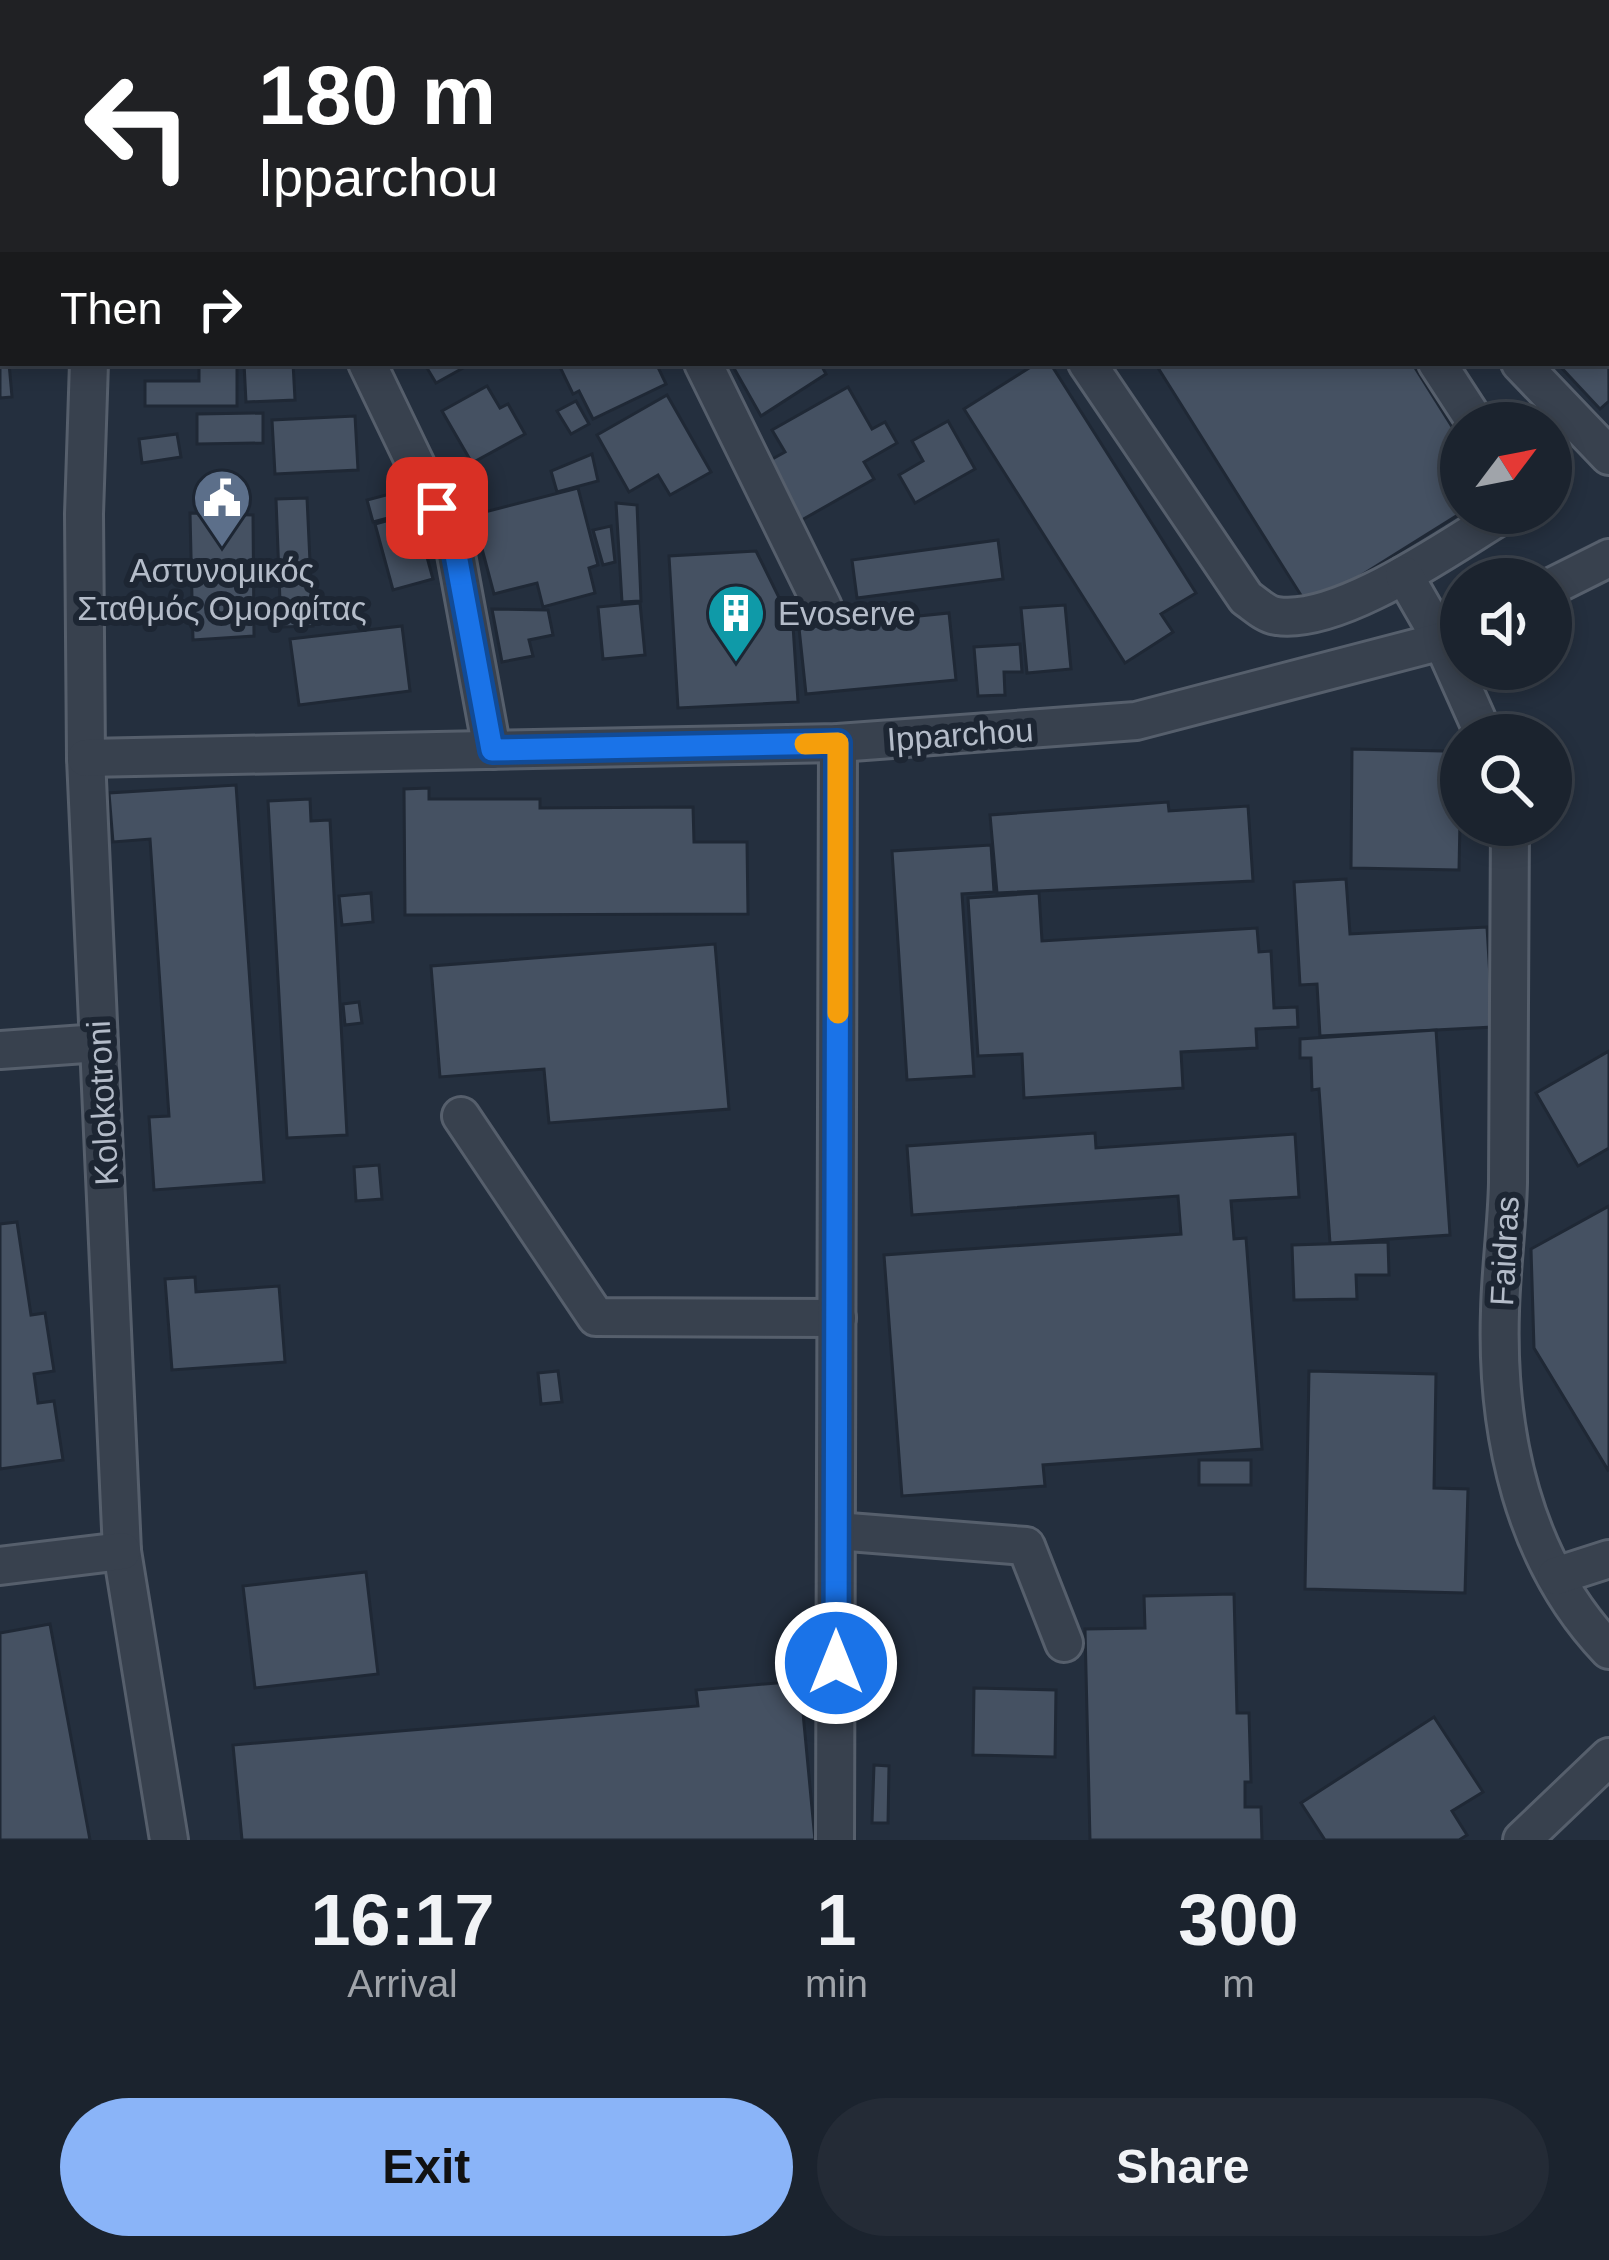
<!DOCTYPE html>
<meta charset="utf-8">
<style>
body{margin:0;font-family:Helvetica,sans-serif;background:#242b36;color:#f1f3f6;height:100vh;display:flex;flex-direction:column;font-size:45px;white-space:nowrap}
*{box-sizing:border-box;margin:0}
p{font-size:39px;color:#a0a4aa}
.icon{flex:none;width:66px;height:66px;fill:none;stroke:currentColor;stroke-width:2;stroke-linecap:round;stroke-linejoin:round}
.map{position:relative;height:1840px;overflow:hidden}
.side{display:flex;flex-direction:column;background:#1b232e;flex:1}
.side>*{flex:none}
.hud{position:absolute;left:0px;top:0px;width:1611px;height:366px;box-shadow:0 6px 18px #0003,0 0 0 3px #39404a;background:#202124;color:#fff;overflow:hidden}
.needle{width:78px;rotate:58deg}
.buttons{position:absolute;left:1440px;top:402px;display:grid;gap:24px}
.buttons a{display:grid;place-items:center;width:132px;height:132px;border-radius:50%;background:#1b232e;box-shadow:0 6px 18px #0003,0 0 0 3px #39404a;font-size:60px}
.pin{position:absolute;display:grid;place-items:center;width:102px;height:102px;color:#fff;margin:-51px;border-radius:24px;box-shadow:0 6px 18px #0006}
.me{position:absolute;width:132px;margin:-66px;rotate:0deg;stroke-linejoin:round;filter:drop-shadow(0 0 9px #0008)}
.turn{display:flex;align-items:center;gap:42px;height:252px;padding:0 60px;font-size:54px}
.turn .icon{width:156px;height:156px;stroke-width:2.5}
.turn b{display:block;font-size:84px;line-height:102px}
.then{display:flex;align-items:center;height:114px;padding:0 60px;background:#0003;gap:24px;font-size:45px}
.eta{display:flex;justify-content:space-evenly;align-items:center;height:204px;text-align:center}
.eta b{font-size:72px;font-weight:700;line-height:84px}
.cta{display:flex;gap:24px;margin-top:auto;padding:24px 60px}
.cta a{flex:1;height:138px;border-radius:72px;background:#8ab4f8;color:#111;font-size:48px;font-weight:700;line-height:138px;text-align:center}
.cta a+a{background:#242b36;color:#f1f3f6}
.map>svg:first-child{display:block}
</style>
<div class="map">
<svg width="1609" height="1840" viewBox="0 0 1609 1840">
<rect width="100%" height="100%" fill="#242f3e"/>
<g fill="#455162" stroke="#1f2835" stroke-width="3">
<path d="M1608,222l1,179 -9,8 -43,-46h51z"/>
<path d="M0,328h3v35h6l3,34 -12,1z"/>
<path d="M244,363h49l2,37 -49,2z"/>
<path d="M424,363h48l-36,20z"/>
<path d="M558,363h98l10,21 -73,35 -14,-28 -6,3z"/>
<path d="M731,363h89l6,11 -65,42z"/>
<path d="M1037,363h13l146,230 -35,21 12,18 -48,31 -161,-254z"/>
<path d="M1155,363h257l49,78v72l-152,95z"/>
<path d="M199,366h38v40h-92v-25h54z"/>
<path d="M487,386l13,22 8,-4 17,30 -53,29 -30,-52z"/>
<path d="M848,387l24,42 13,-7 12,21 -33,19 10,17 -74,42 -33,-59 18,-10 -13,-22z"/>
<path d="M667,395l44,77 -41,23 -12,-20 -29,17 -32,-57z"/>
<path d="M576,401l13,23 -18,10 -14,-23z"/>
<path d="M263,413v30l-66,1v-30z"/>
<path d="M355,416l3,54 -83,4 -3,-54z"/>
<path d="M948,421l27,48 -60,34 -16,-28 24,-14 -11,-20z"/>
<path d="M177,434l4,23 -39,6 -3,-24z"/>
<path d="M592,454l6,27 -41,11 -6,-21z"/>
<path d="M578,488l20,77 -9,3 6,25 -52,14 -6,-24 -43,11 -21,-79z"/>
<path d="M405,490l6,22 -38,10 -6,-22z"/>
<path d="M307,498l6,128 -32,1 -5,-128z"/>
<path d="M616,503l21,2 4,96 -19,1z"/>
<path d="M190,513l63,2 1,121 -61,4z"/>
<path d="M415,513l18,66 -40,11 -18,-66z"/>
<path d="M611,526l4,36 -12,3 -10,-35z"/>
<path d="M998,540l5,39 -146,19 -5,-38z"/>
<path d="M756,551l37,75 5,76 -120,6 -9,-152z"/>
<path d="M640,603l5,52 -42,4 -5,-52z"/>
<path d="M1065,605l6,64 -44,4 -6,-65z"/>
<path d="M492,609l56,1 5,25 -24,5 4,16 -31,6z"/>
<path d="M949,613l7,67 -150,14 -7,-66z"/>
<path d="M402,626l8,65 -111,14 -9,-66z"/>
<path d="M1020,644l2,28h-18l1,23 -27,1 -4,-49z"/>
<path d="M1352,749l91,2 18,19 -2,100 -108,-2z"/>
<path d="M236,785l28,397 -110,8 -5,-73 20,-1 -19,-277 -37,3 -4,-49z"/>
<path d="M429,788v11h111v9l153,-1 1,35h53l1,72 -343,1 -1,-126z"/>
<path d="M310,799l1,22 19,-1 17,315 -60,3 -19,-337z"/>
<path d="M1168,802l1,9 79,-5 5,75 -256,12 -7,-78z"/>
<path d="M991,845l3,47 -32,2 12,182 -67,4 -15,-229z"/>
<path d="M1346,879l4,55 137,-7 6,100 -173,9 -3,-52 -17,1 -6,-103z"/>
<path d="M371,893l2,29 -31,3 -3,-29z"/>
<path d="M1039,893l3,48 215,-13 2,24 12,-1 3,57 23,-1 1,20 -42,2 1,19 -76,4 2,36 -159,10 -2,-44 -44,2 -10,-158z"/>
<path d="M715,944l14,165 -180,14 -5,-54 -104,8 -9,-111z"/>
<path d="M359,1002l3,21 -17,2 -2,-21z"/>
<path d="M1436,1030l14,205 -120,8 -11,-154 -7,1 -1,-32h-11v-19z"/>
<path d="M1609,1051v97l-31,18 -42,-73z"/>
<path d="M1095,1133l1,15 199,-14 4,63 -68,4 3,38 12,-1 16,211 -219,16 2,21 -143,10 -18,-241 297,-21 -3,-38 -266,19 -5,-69z"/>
<path d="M379,1165l3,34 -26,2 -2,-34z"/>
<path d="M1609,1206v263l-1,1 -74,-122 -3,-99z"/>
<path d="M17,1222l14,93 14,-2 9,58 -20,3 4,29 16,-2 9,59 -63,9v-245z"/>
<path d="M1388,1242l1,33h-33l1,24 -63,1 -2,-55z"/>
<path d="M195,1277l1,15 83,-6 6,76 -113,8 -7,-91z"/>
<path d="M558,1371l4,31 -21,2 -3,-31z"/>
<path d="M1309,1371l127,3 -2,114 34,1 -3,104 -160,-4z"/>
<rect x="1199" y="1460" width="52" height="25"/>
<path d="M366,1572l12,102 -123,14 -12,-102z"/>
<path d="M1234,1594l3,119h12l2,69h-6v25h16l1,33h-172l-5,-211 60,-1 -1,-32z"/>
<path d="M50,1624l40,216h-90v-207z"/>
<path d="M800,1681l15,159h-573l-9,-95 465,-39 -2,-16z"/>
<path d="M974,1688l82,2 -1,67 -82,-2z"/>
<path d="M1434,1717l49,75 -31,19 15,24 -8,5h-134l-24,-37z"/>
<path d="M874,1765l15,1 -1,57h-16z"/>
</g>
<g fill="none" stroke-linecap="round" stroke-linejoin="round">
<g stroke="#565f6c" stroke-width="42">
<g id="minor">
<path d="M1154,0v3"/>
<path d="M1500,0l3,3"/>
<path d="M102,3l1,-3"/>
<path d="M684,3l6,-3"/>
<path d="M1574,3l4,-3"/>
<path d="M0,53h3"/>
<path d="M1608,106l1,1"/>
<path d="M89,363l-5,151 2,244 36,793 47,289"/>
<path d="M367,363l87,181 38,206"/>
<path d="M703,363l120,244"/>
<path d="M1087,363l159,235c9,6 20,17 31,18 64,9 173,-70 228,-103"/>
<path d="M1437,363l39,60"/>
<path d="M1520,363l89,93"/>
<path d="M1404,575l38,66 42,94"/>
<path d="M1551,587l58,-29"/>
<path d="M86,758l752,-15 298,-22 306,-80 19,-10"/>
<path d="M1510,825c-1,119 -2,238 -2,358 -1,43 -7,85 -8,128 -4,122 23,249 109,339"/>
<path d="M0,1050l99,-7"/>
<path d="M461,1116l135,201 241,1"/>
<path d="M836,1531l190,15 38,97"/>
<path d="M0,1566l122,-15"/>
<path d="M1556,1576l53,-17"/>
<path d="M835,1840l3,-1097"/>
<path d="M1522,1840l87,-83"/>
</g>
</g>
<use href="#minor" stroke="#38414e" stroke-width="36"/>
</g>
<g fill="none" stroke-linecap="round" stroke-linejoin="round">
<g stroke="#114b97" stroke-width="30">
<path id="route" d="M437,508l17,36 38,206 346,-7 -2,920"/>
</g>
<use href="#route" stroke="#1a73e8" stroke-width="21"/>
<path stroke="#f59e0b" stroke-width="21" d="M805,744l33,-1v270"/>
</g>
<defs>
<g id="civic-pin" transform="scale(3)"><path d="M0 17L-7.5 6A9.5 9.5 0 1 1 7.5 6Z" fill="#5c6f8a" stroke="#1d2633"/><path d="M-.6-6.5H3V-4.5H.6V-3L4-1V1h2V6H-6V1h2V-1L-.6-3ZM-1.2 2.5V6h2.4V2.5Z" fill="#fff"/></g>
<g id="building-pin" transform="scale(3)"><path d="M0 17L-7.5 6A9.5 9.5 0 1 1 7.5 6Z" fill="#0f9aa8" stroke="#1d2633"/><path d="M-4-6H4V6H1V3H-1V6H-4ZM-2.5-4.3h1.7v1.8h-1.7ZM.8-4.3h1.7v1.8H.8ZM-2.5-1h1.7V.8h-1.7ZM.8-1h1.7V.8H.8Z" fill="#fff"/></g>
</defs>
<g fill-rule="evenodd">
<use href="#civic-pin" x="222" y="498"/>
<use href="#building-pin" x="736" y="613"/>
</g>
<g text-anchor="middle" stroke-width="12" stroke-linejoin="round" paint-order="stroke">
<g font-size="33" fill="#b4bcc9" stroke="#1d2633">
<text x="222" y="582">Αστυνομικός<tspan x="222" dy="38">Σταθμός Ομορφίτας</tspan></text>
<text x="778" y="625" text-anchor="start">Evoserve</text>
</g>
<g font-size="33" fill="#b4bcc9" stroke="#1d2633">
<text transform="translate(960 734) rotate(-4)" y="12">Ipparchou</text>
<text transform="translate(102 1103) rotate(-93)" y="12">Kolokotroni</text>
<text transform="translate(1504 1251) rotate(-87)" y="12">Faidras</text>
</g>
</g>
</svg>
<div class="buttons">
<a><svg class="needle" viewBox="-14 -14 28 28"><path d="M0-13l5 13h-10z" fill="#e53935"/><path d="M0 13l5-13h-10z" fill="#a0a4aa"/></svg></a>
<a><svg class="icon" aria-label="sound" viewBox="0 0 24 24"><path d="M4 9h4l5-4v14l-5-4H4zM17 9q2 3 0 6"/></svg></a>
<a><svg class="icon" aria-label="search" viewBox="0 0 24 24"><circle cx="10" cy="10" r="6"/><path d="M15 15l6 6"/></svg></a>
</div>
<div class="pin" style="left:437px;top:508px;background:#d93025"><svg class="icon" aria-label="arrive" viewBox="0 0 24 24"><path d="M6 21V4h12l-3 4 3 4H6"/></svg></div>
<svg class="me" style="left:836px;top:1663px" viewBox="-20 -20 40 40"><circle r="17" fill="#1a73e8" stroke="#fff" stroke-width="3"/><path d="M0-11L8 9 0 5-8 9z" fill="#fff"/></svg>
<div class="hud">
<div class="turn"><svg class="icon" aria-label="left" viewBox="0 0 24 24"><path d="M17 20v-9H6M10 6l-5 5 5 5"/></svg><div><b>180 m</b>Ipparchou</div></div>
<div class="then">Then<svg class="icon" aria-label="right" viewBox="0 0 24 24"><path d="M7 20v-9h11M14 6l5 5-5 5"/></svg></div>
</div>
</div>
<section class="side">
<div class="eta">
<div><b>16:17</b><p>Arrival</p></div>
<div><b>1</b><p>min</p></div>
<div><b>300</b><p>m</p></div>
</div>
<div class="cta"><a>Exit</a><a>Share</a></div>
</section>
